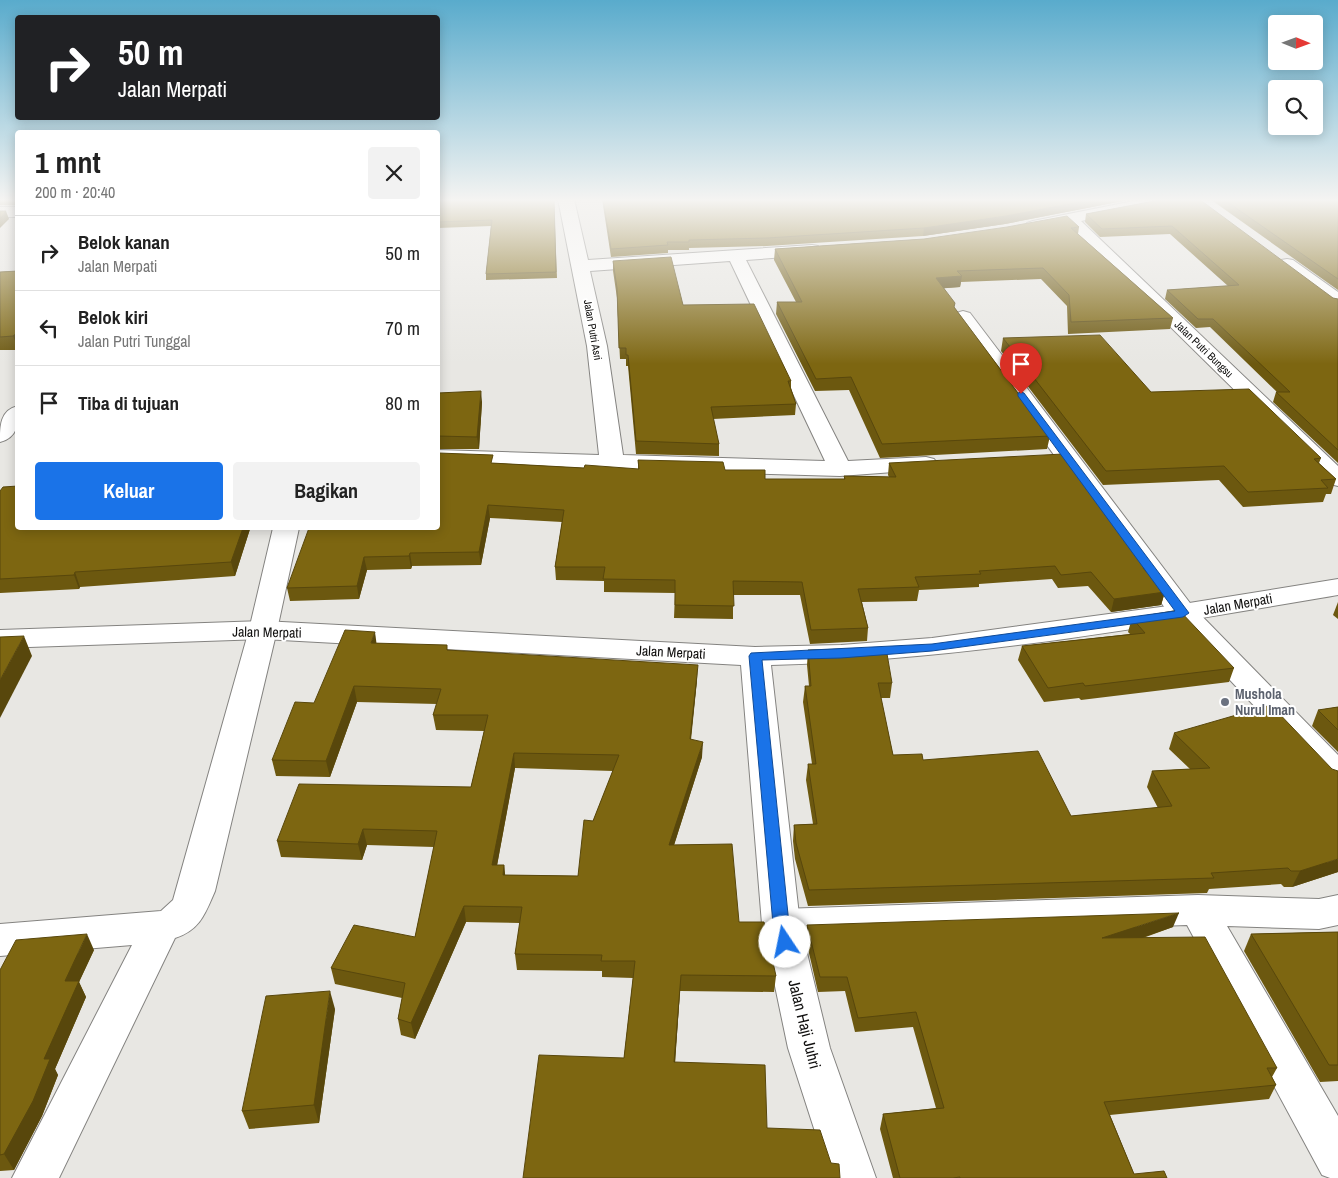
<!DOCTYPE html>
<html lang="id">
<meta charset="utf-8">
<style>
body{margin:0;font-family:"Archivo Narrow",sans-serif;background:#f2f2f2;color:#222;height:100vh;display:flex;flex-direction:column;font-size:19px;white-space:nowrap}
*{box-sizing:border-box;margin:0}
p{font-size:16px;color:#767676}
.icon{flex:none;width:28px;height:28px;fill:none;stroke:currentColor;stroke-width:2;stroke-linecap:round;stroke-linejoin:round}
.map{position:relative;flex:1;overflow:hidden}
.details{position:absolute;left:15px;top:130px;width:425px;height:400px;display:flex;flex-direction:column;background:#fff;border-radius:5px;box-shadow:0 2px 12px #0003}
.details>*{flex:none}
.top-card{position:absolute;left:15px;top:15px;width:425px;height:105px;border-radius:5px;box-shadow:0 2px 12px #0003;background:#202124;color:#fff;overflow:hidden}
.needle{width:32px;rotate:91deg}
.fabs{position:absolute;left:1268px;top:15px;display:grid;gap:10px}
.fabs a{display:grid;place-items:center;width:55px;height:55px;border-radius:5px;background:#fff;box-shadow:0 2px 12px #0003;font-size:25px}
.pin{position:absolute;display:grid;place-items:center;width:42px;height:42px;color:#fff;margin:-51px -21px;border-radius:50% 50% 50% 0;rotate:-45deg;box-shadow:0 0 5px #0007}
.pin .icon{rotate:45deg}
.me{position:absolute;width:55px;margin:-28px;rotate:349deg;stroke-linejoin:round;filter:drop-shadow(0 0 4px #0008)}
.turn{display:flex;align-items:center;gap:18px;height:105px;padding:0 20px;font-size:22px}
.turn .icon{width:65px;height:65px;stroke-width:2.5}
.turn b{display:block;font-size:35px;line-height:42px}
.round{display:grid;place-items:center;flex:none;width:52px;height:52px;border-radius:5px;background:#f2f2f2}
.head{display:flex;align-items:center;justify-content:space-between;height:85px;padding:0 20px}
h1{font-size:30px;font-weight:700;line-height:38px}
.primary-button{display:flex;gap:10px;margin-top:auto;padding:10px 20px}
.primary-button a{flex:1;height:58px;border-radius:5px;background:#1a73e8;color:#fff;font-size:20px;font-weight:700;line-height:58px;text-align:center}
.primary-button a+a{background:#f2f2f2;color:#222}
ul{padding:0;list-style:none}
li{display:flex;align-items:center;gap:15px;height:75px;padding:0 20px;border-top:1px solid #e0e0e0}
li div{flex:1}
li b{display:block;font-size:19px}
li em{font-style:normal}
.map>svg:first-child{display:block}
</style>
<div class="map">
<svg width="1338" height="1178" viewBox="0 0 1338 1178">
<rect width="100%" height="100%" fill="#e8e7e3"/>
<g fill="none" stroke-linecap="round" stroke-linejoin="round">
<g stroke="#848380" stroke-width="2">
<g id="street">
<path d="M438,199h49l-3,3 -5,2 -41,1z"/>
<path d="M558,199h16l14,61 224,-15 6,1 2,4 -2,4 -6,1 -66,5 102,201 78,-4 8,2 4,5 -4,5 -94,7 -402,-12v-14l161,5 -12,-109zM730,261l95,200 -202,-6 -16,-109 -17,-75z"/>
<path d="M1144,199h31l-3,3 -5,2 -86,17 257,245v20l-8,-2 -264,-260 -33,7 -6,-2 -2,-3 2,-3 6,-2z"/>
<rect x="0" y="207" width="18" height="10"/>
<path d="M1287,259l6,1 45,32v15l-7,-2 -50,-37 -3,-4 3,-4z"/>
<path d="M963,311l7,2 223,294 145,148v32l-12,-4 -153,-164 -219,-302 2,-4z"/>
<path d="M18,406c0,16 1,31 -18,36 0,-16 0,-32 18,-36z"/>
<path d="M273,528h26l-22,102 -62,261c-10,23 -15,39 -40,47l-116,240h-47l120,-233 -132,11v-32l161,-13 12,-11 76,-270z"/>
<path d="M1198,895l121,4 19,-4v30l-19,4 -92,-3 111,190v62h-8l-8,-3 -135,-250 -406,14 -13,-4 -6,-11 6,-11 13,-4z"/>
</g>
</g>
<g stroke="#848380" stroke-width="2">
<path id="secondary" d="M1338,579v16c-188,32 -377,65 -567,70l29,259 30,124 46,130h-46l-42,-130 -26,-124 -21,-259 -478,-26 -263,9v-18l263,-9 492,26 86,-2 91,-7 251,-34z"/>
</g>
<use href="#street" fill="#fff" fill-rule="evenodd"/>
<use href="#secondary" fill="#fff" fill-rule="evenodd"/>
</g>
<g fill="#6c580f" fill-rule="evenodd">
<rect x="0" y="199" width="18" height="6"/>
<path d="M554,199l3,79 -71,2v-6l5,-48 -53,2v-27z"/>
<path d="M602,199h531l-128,25 -82,12 -156,10 -78,2v2h-21v3l-57,4z"/>
<path d="M1165,199l168,99 5,1v164l-65,-61 3,-10h1l-67,-65 -14,1 -31,-29 2,-9 61,-4 -58,-52 -70,3 -15,-15 1,-8z"/>
<path d="M1210,199h128v91z"/>
<path d="M1079,227l-1,7 95,84 -3,11 -102,5 -1,-28 -26,-27 -80,3 -1,5 -16,1 10,19 96,129 -3,13 -167,9 -31,-68 -34,1 -39,-77 1,-12h19l-22,-42 1,-11 149,-10z"/>
<path d="M613,261l70,44 108,76v7l5,16 -1,11 -82,4 6,25v12l-83,-2 -8,-88h-2v-7h-6l-3,-61 -4,-27z"/>
<path d="M18,271v79h-18v-78z"/>
<path d="M1003,338l148,54 170,66 -2,5 17,16 -5,15h-5l-3,8 -80,5 -24,-27 -116,5 -102,-134z"/>
<path d="M438,393l44,9 -3,47h-41z"/>
<path d="M638,460l87,10 40,9h79v-3l45,1 -1,-2 1,-12 258,104 -1,4 19,21 -4,13 -50,7 -23,-26 -30,2 -6,-9 -73,5v3l-60,3 -2,11 -55,1 6,26 -1,13 -57,3 -10,-49h-67v24l-59,-1 1,-25 -71,-1v-11l-48,-1 -1,-13 7,-45 -72,-4 -9,47 -69,1 -1,3 -44,1 -8,29 -69,2 -3,-13 35,-60 171,-65 91,5 54,1z"/>
<path d="M0,491l250,38 -15,47 -155,11 -1,2 -79,4z"/>
<path d="M1338,602v17l-5,-4z"/>
<path d="M1132,618l102,50 -5,14 -148,18 -2,-2 -35,4 -26,-42 4,-14 108,-12 -2,-2z"/>
<path d="M377,643l71,7 249,30 -6,60 11,17 -28,88 65,77 37,54 -2,16 -94,-1 -5,71 92,66 64,35 9,15 -216,-120 9,-80 -31,-1v-6l-85,-1 -2,-16 5,-31 -54,-1 -51,117 -14,-4 -3,-16 4,-21 -67,-14 -4,-16 84,-31 19,-90 -67,-2 -5,15 -81,-3 -4,-16 194,-54 13,-56 -48,-1 -3,-15 4,-11 -80,-2 -27,75 -54,-1 -4,-16zM515,768l98,3 -20,50 -15,55 -73,-1 -1,-10h-7z"/>
<path d="M808,650l84,33 -2,15h-9l12,57 30,5 148,56 87,-8 -11,-21 5,-16 38,-2 -21,-20 5,-16 164,139 -46,15h-8l-3,-3 -72,5 -2,4 -399,13 -13,-47 -2,-18 1,-16 19,-1 -7,-44 2,-16h4l-9,-62 2,-16h4l-2,-21z"/>
<path d="M1338,707v45l-26,-26 6,-16z"/>
<path d="M807,925l366,2 -30,11 134,130 -5,9 4,8 -7,14 -159,16 24,59 33,4h-274l-13,-49 3,-15 53,-6 -23,-81 -58,5 -10,-41 -27,1 -12,-52z"/>
<path d="M1338,932v149l-18,1 -76,-131 7,-17z"/>
<path d="M94,950l-15,32 7,15 -31,72 3,6 -16,41 -28,54 -14,1v-201z"/>
<path d="M335,1009l-16,114 -70,6 -7,-18z"/>
</g>
<g fill="#58470c">
<path d="M1096,199h37l-128,25 -82,12 1,-8z"/>
<path d="M6,211l3,8 -9,9v-10z"/>
<path d="M962,276l-2,11 -25,2 1,-11z"/>
<path d="M18,332v16l-5,-12z"/>
<path d="M481,391l1,11 -3,47 -2,-12z"/>
<path d="M488,505l2,13 -9,47 -2,-13z"/>
<path d="M243,528h7v1l-15,47 -4,-14z"/>
<path d="M410,553l2,13 -1,3 -2,-13z"/>
<path d="M364,557l3,13 -8,29 -2,-13z"/>
<path d="M75,572l5,15 -1,2 -5,-14z"/>
<path d="M1165,592l-4,13 -50,7 3,-13z"/>
<path d="M375,632l2,15 -6,-4z"/>
<path d="M24,636l8,20 -32,62v-38z"/>
<path d="M698,665l-1,15 -8,75 1,-16z"/>
<path d="M354,686l3,16 -27,75 -4,-16z"/>
<path d="M703,742l-1,15 -33,104v-16z"/>
<path d="M514,753l1,15 -21,114 -2,-17z"/>
<path d="M363,829l4,16 -5,15 -4,-16z"/>
<path d="M1338,859v13l-46,15 8,-16z"/>
<path d="M504,865l2,17 -3,-7z"/>
<path d="M464,906l2,16 -51,117 -4,-16z"/>
<path d="M1179,913l-6,14 -76,26 5,-15z"/>
<path d="M87,934l7,16 -15,32 7,15 -31,72 3,6 -16,41 -28,54 -10,-16 40,-95 21,-78z"/>
<path d="M681,975l-1,16 -6,87v-16z"/>
<path d="M330,991l5,18 -16,114 -5,-18z"/>
</g>
<g fill="#7d6611" stroke="#58470c" fill-rule="evenodd">
<path d="M481,199h73l2,73 -70,2 6,-54 -54,2v-21l41,-1z"/>
<path d="M603,199h493l-90,17 -82,12 -157,10 -78,2v2h-22l1,3 -57,4z"/>
<path d="M1165,199h34l134,99 5,1v151l-62,-58h14l-77,-73h-15l-31,-29 72,-5 -67,-59 -70,3 -16,-15z"/>
<path d="M1223,199h115v80z"/>
<path d="M0,211h6l-6,7z"/>
<path d="M1067,216l12,11 -8,1 102,90 -102,4 -2,-27 -26,-27 -86,3 5,5 -26,2 19,25 -1,4 96,129 -168,8 -31,-67 -35,2 -39,-77h25l-27,-53 149,-10 83,-12z"/>
<path d="M671,257l12,48 71,-1 37,77h-3l8,23 -85,3 8,37 -83,-3 -8,-86h-2v-7h-7l-2,-60 -4,-27z"/>
<path d="M18,271v61l-5,4 -13,1v-65z"/>
<path d="M1100,335l51,57 98,-3 72,69 -7,1 22,20 -15,1 7,8 -80,4 -24,-26 -118,5 -103,-133z"/>
<path d="M481,391l-4,46 -39,-1v-43z"/>
<path d="M438,453l55,2 -2,8 93,5 1,-3 54,4 -1,-9 85,2 2,8h40v9h80l-1,-3 52,1 -7,-14 174,-9 84,113 -4,1 22,24 -51,7 -23,-27 -30,3 -6,-9 -76,5 2,3 -66,3 4,10 -61,2 10,39 -57,2 -9,-48 -69,-1 1,25 -59,-1v-25l-72,-1 2,-12h-50l9,-57 -76,-5 -9,47 -69,1 -1,3 -45,1 -7,29 -70,2 22,-60h129z"/>
<path d="M18,486v42h225l-12,34 -156,10 -1,3 -74,4v-88l3,-4z"/>
<path d="M1179,610l55,58 -149,18 -2,-3 -35,5 -26,-42 123,-13 -13,-15z"/>
<path d="M345,630l30,2 -4,11 76,2v5l251,15 -8,74 13,3 -34,103 63,-1 7,78h25l12,54 -95,-1 -7,87 91,3 2,63 53,2 11,33 8,1 1,14h-317l16,-123 85,3 11,-97h-34l1,-6 -87,-1 7,-47 -58,-1 -53,117 -13,-4 7,-36 -74,-15 23,-43 61,12 22,-106 -74,-2 -5,15 -81,-3 22,-57 172,3 17,-72h-55l8,-26 -87,-3 -28,75 -54,-1 23,-58 19,1zM514,753l105,2 -26,66 -9,-1 -6,56 -75,-1 1,-10h-12z"/>
<path d="M24,636l-24,44v-43z"/>
<path d="M886,648l6,35h-14l15,72 29,-1 1,6 115,-9 33,65 101,-10 -20,-35 58,-3 -36,-35 97,-28 61,64 6,2v88l-38,12h-9l-3,-3 -77,5 3,5 -405,12 -13,-47 -2,-18 23,-1 -9,-60h8l-11,-78h6l-3,-36z"/>
<path d="M1338,707v23l-20,-20z"/>
<path d="M1179,913l-77,25 103,-1 72,131h-10l9,17 -172,17 30,72 30,-3 3,7h-207v-1l-7,1h-53l-17,-64 61,-6 -28,-96 -58,6 -11,-41h-27l-13,-52z"/>
<path d="M1338,932v133h-9l-78,-131z"/>
<path d="M87,934l-22,47h14l-35,78h6l-17,42 -29,53 -4,1v-185l16,-30z"/>
<path d="M330,991l-16,114 -72,6 24,-115z"/>
</g>
<linearGradient id="sky" x2="0" y2="1"><stop stop-color="#59abcc"/><stop offset="0.55" stop-color="#f5f4f2"/><stop offset="1" stop-color="#f5f4f2" stop-opacity="0"/></linearGradient>
<rect width="1338" height="364" fill="url(#sky)"/>
<path fill="#1a73e8" stroke="#114b97" d="M1021,392l3,1 165,220 -6,4 -251,34 -91,7 -79,2 27,264 4,18 -2,5 -6,1 -5,-1 -7,-23 -24,-268 2,-3 181,-9 243,-33 -157,-215v-3z"/>
<circle fill="#6b7280" stroke="#fff" stroke-width="2" cx="1225" cy="702" r="5"/>
<g text-anchor="middle" stroke-width="4" stroke-linejoin="round" paint-order="stroke">
<g font-size="11" fill="#100f0e" stroke="#fff">
<text transform="translate(593 330) rotate(80)" y="4">Jalan Putri Asri</text>
<text transform="translate(1204 349) rotate(44)" y="4">Jalan Putri Bungsu</text>
</g>
<g font-size="14" fill="#100f0e" stroke="#fff">
<text transform="translate(1238 604) rotate(-10)" y="5">Jalan Merpati</text>
<text transform="translate(267 632) rotate(1)" y="5">Jalan Merpati</text>
<text transform="translate(671 652) rotate(3)" y="5">Jalan Merpati</text>
</g>
<g font-size="14" font-weight="bold" fill="#5b616d" stroke="#fff" text-anchor="start">
<text x="1235" y="699">Mushola<tspan x="1235" dy="16">Nurul Iman</tspan></text>
</g>
<g font-size="16" fill="#100f0e" stroke="#fff">
<text transform="translate(805 1024) rotate(76)" y="6">Jalan Haji Juhri</text>
</g>
</g>
</svg>
<div class="fabs">
<a><svg class="needle" viewBox="-14 -14 28 28"><path d="M0-13l5 13h-10z" fill="#e53935"/><path d="M0 13l5-13h-10z" fill="#767676"/></svg></a>
<a><svg class="icon" aria-label="search" viewBox="0 0 24 24"><circle cx="10" cy="10" r="6"/><path d="M15 15l6 6"/></svg></a>
</div>
<div class="pin" style="left:1021px;top:394px;background:#d93025"><svg class="icon" aria-label="arrive" viewBox="0 0 24 24"><path d="M6 21V4h12l-3 4 3 4H6"/></svg></div>
<svg class="me" style="left:785px;top:942px" viewBox="-20 -20 40 40"><circle r="19" fill="#fff"/><path d="M0-13L10 11 0 6-10 11z" fill="#1a73e8"/></svg>
<div class="top-card">
<div class="turn"><svg class="icon" aria-label="right" viewBox="0 0 24 24"><path d="M7 20v-9h11M14 6l5 5-5 5"/></svg><div><b>50 m</b>Jalan Merpati</div></div>
</div>
<section class="details">
<div class="head"><div><h1>1 mnt</h1><p>200 m · 20:40</p></div><a class="round"><svg class="icon" aria-label="close" viewBox="0 0 24 24"><path d="M6 6l12 12M18 6L6 18"/></svg></a></div>
<ul>
<li><svg class="icon" aria-label="right" viewBox="0 0 24 24"><path d="M7 20v-9h11M14 6l5 5-5 5"/></svg><div><b>Belok kanan</b><p>Jalan Merpati</p></div><em>50 m</em></li>
<li><svg class="icon" aria-label="left" viewBox="0 0 24 24"><path d="M17 20v-9H6M10 6l-5 5 5 5"/></svg><div><b>Belok kiri</b><p>Jalan Putri Tunggal</p></div><em>70 m</em></li>
<li><svg class="icon" aria-label="arrive" viewBox="0 0 24 24"><path d="M6 21V4h12l-3 4 3 4H6"/></svg><div><b>Tiba di tujuan</b></div><em>80 m</em></li>
</ul>
<div class="primary-button"><a>Keluar</a><a>Bagikan</a></div>
</section>
</div>
